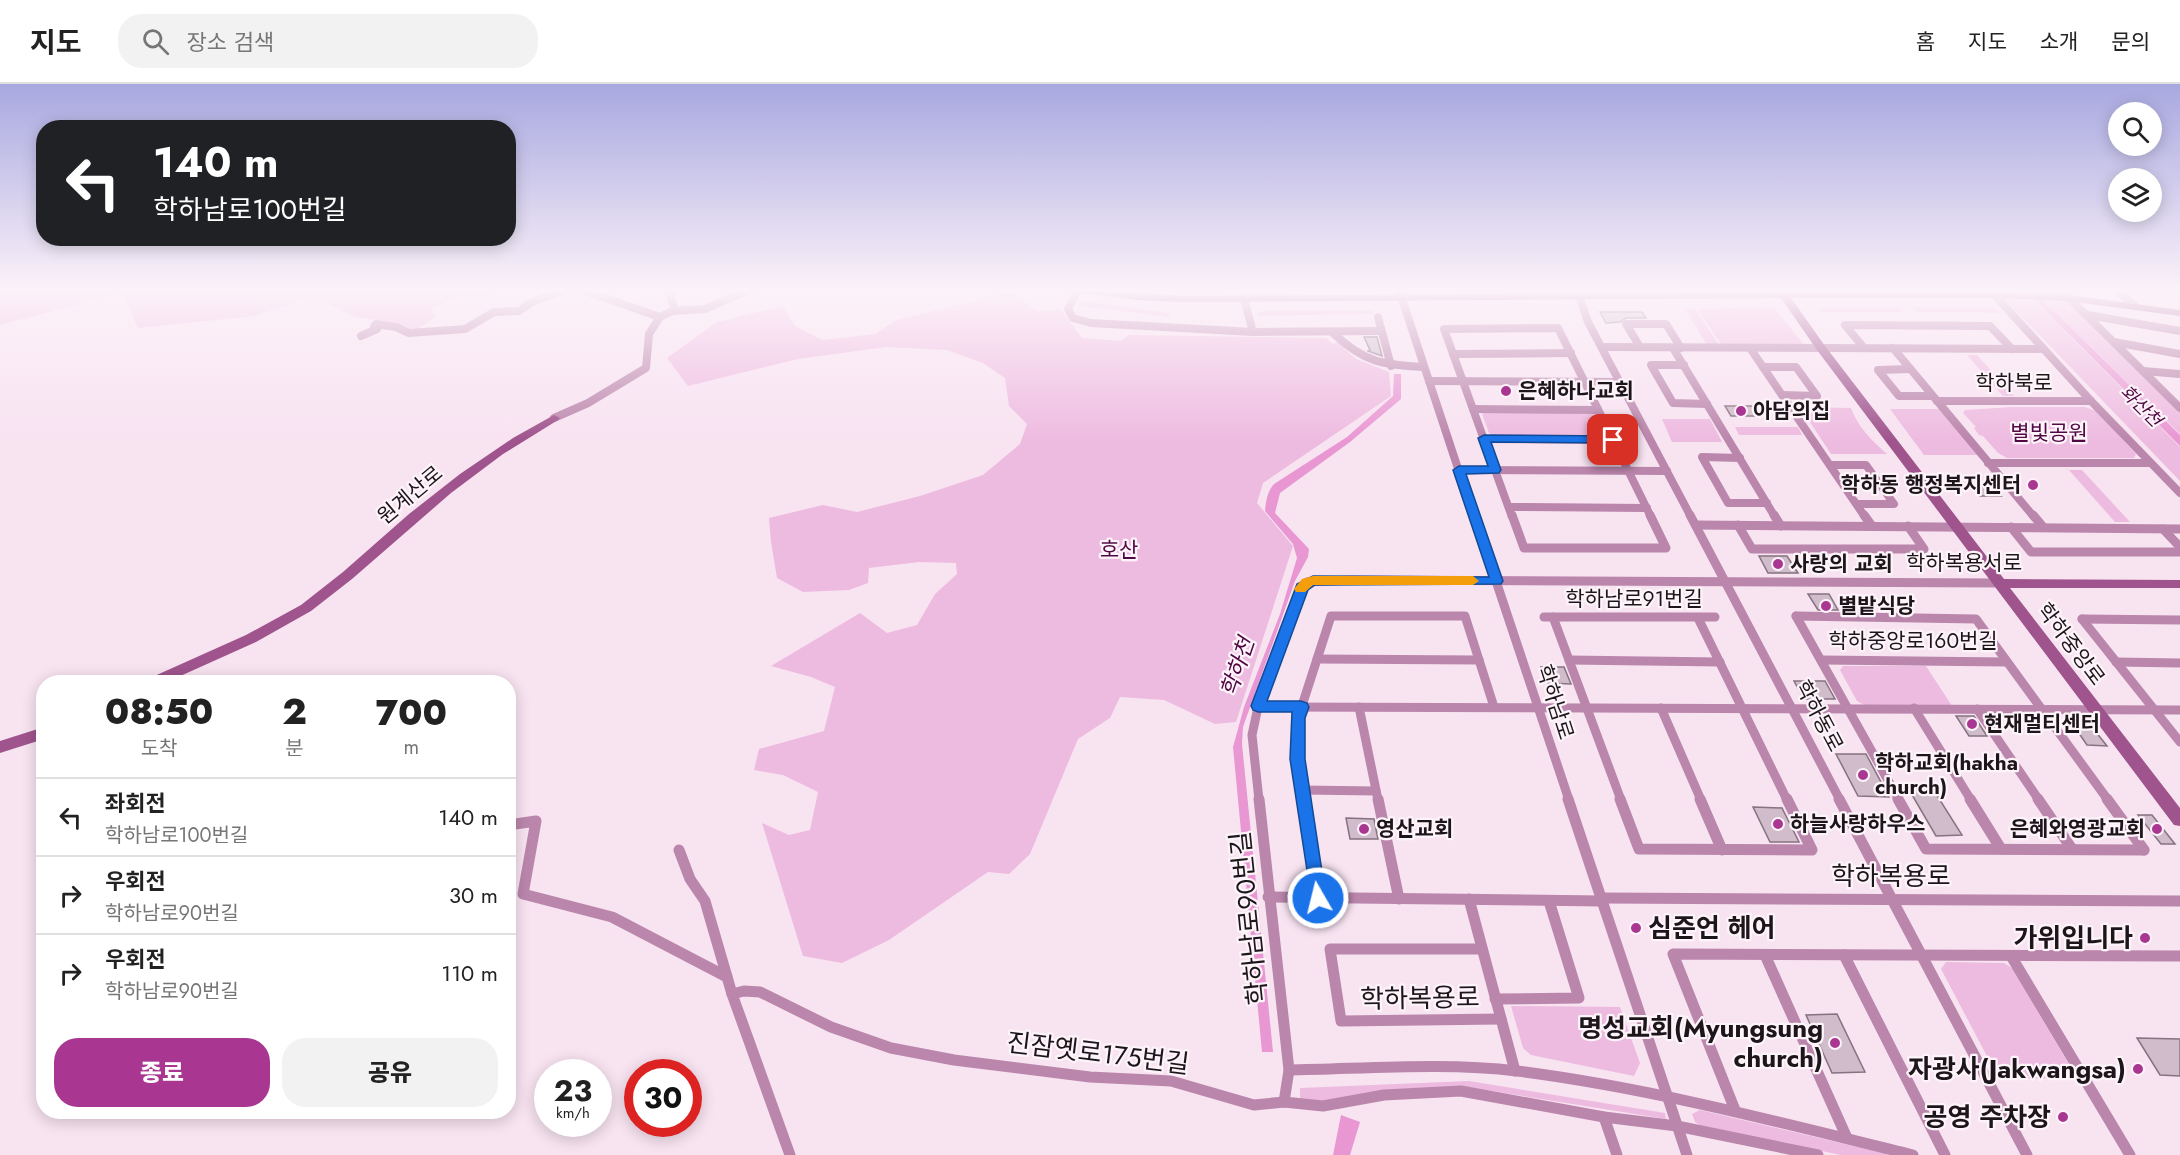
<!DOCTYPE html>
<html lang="ko">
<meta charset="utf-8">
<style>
body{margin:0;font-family:Jost,"Noto Sans KR",sans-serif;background:#f2f2f2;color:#222;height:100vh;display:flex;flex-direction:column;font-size:22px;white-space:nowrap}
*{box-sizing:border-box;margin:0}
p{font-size:20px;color:#767676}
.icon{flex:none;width:33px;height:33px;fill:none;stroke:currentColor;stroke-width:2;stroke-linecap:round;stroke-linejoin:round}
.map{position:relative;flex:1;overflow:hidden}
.sheet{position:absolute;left:36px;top:591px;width:480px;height:444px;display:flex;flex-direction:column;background:#fff;border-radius:24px;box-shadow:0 3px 15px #0003}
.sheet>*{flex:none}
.banner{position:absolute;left:36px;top:36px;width:480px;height:126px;border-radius:24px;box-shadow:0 3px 15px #0003;background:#202124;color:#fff;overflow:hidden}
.buttons{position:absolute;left:2108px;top:18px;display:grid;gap:12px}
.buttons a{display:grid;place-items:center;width:54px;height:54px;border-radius:50%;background:#fff;box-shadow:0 3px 15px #0003;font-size:30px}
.speed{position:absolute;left:534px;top:975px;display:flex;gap:12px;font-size:30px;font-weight:700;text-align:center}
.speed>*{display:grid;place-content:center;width:78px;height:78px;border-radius:50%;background:#fff;box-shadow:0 3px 15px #0003;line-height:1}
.speed small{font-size:15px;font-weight:400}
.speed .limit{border:9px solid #d22;background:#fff;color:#111}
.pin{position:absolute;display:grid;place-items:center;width:51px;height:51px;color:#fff;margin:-26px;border-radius:12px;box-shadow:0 3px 9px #0006}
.me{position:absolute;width:66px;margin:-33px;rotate:352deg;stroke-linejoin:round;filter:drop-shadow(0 0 4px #0008)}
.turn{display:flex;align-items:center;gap:21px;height:126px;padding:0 18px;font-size:27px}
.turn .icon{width:78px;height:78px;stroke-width:2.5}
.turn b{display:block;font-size:42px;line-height:51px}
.eta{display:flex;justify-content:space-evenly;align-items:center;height:102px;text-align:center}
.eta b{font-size:36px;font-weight:800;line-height:42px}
.cta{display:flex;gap:12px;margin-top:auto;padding:12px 18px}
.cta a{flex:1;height:69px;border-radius:24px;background:#a93792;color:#fff;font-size:24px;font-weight:800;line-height:69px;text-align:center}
.cta a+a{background:#f2f2f2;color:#222}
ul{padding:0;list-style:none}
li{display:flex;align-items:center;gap:18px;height:78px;padding:0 18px;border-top:2px solid #e0e0e0}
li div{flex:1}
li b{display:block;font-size:22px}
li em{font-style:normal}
header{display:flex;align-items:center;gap:36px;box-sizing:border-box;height:84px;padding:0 30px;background:#fff;border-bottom:2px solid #e0e0e0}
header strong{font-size:28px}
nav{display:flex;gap:33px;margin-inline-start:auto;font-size:21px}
.search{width:420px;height:54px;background:#f2f2f2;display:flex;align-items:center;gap:15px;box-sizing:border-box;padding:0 21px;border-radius:24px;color:#767676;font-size:22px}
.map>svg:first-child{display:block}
</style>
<header>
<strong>지도</strong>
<div class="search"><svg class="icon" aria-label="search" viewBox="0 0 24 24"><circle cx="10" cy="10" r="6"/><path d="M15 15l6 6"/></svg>장소 검색</div>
<nav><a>홈</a><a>지도</a><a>소개</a><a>문의</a></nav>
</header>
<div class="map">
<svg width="2180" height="1071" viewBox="0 0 2180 1071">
<rect width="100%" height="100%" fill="#f8e3f1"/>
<path fill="#f1d5e9" d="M2128,206h52v10l-48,-8z"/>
<g fill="#eebbe0">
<path d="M0,206h493l-2,6 -29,-1 -31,14 5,8 -20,13 -23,-8 -38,-5 -41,-21 -59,20 -117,12 -16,-35 -122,32z"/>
<path d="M1996,206h29c51,53 103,104 155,157v34z"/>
<path d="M2033,206h25l122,121v23z"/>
<path d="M1010,208l28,19 23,-1 21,28 39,3 8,-6 197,3 7,6 4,-2 19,17 33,13 2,24 -128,87 -6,20 36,43 -57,176 -21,2 -51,-24 -44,-3 -10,21 -32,21 -48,115 -21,20 -21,-2 -99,68 -47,23 -39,-7 -41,-133 27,12 21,-5 8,-38 -35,-17 -29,-5 5,-21 65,-18 11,-44 -24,-10 -40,-11 89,-53 27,20 30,-8 18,-31 22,-20 -1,-11 -37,-1 -50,6 -1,15 -19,7 -46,2 -26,-14 -6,-36 -2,-24 54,-13 34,7 63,-16 63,-21 37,-31 7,-20 -18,-18 -4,-28 -22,-15 -36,-13 -61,-3 -88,12 -110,27 -21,-28 50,-36 66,-16 12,20 28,14 52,-6 22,-14z"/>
<path d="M1084,217l85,12v4l-91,-11 2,-4z"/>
<path d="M1774,223l30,38 -83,-1 -24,-35z"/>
<path d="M1823,223h76l4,5h-83l-1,-2z"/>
<path d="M1913,223l80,1 11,5 -87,-1z"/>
<path d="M1685,225h10l24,36h-12z"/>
<path d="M1318,226l55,1v3l-116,2 4,-5z"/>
<path d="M1967,271h10l37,41h-11z"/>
<path d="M1800,323l51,1c7,19 21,33 36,46h-56z"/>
<path d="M2012,323h73l11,4 40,43 -2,4h-127l-9,-5 -15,-17 -4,-1 -5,-7 2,-1 -13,-14 2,-3z"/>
<path d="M1890,325h53l35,46h-54z"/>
<path d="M1485,328h108l7,3 9,20 -2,2 -113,-1 -5,-3 -7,-19z"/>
<path d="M1662,335h48l12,23h-50z"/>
<path d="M1735,343h63l4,8h-63z"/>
<path d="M2069,386h13l48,52h-15z"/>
<path d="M1843,582h83l26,40 -88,-1 -7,-4 -17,-31z"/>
<path d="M1946,878l58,1 8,5 65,110 -78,1 -58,-110z"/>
<path d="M1511,922l109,1 20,56 -6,13 -103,-21 -8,-7z"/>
<path d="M1469,997l196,32 1,6 -206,-33 -153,17 -7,-5v-10z"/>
<path d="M1700,1026l187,44v1h-46l-140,-29 -6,-4 -3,-8z"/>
</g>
<g fill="#e997d3">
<path d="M2025,206h8l147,145v11z"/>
<path d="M1394,290h7v25l-51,43 -70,51 -5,20 34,36 -1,8 -13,24 -52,146 -1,17 31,308h-11l-29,-305 11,-40 36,-93 17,-56 -4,-14 -28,-33c1,-10 2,-19 9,-27l73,-47 46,-41z"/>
<path d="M1341,1031l19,7 -10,33h-17z"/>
</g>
<g fill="#d0bcca" stroke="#857380" stroke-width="1.5">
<path d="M1600,228h42l4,6h-20l-6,4 -14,1z"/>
<path d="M1364,253h13l5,19 -14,-5 2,-1z"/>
<path d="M1725,322h27l6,10h-27z"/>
<path d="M1972,403h21l8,9h-21z"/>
<path d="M1759,472h28l11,17h-30z"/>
<path d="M1808,510h21l9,16h-20z"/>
<path d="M1541,583h23l7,17 -23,-1z"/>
<path d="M1794,597h31l10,18h-31z"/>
<path d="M1956,632h18l13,20h-18z"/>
<path d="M2074,642l18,1 15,19 -20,-1z"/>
<path d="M1836,670h30l23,43 -31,-1z"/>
<path d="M1908,704l25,1 29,46 -26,1z"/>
<path d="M1753,723l29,1 17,34h-29z"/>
<path d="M2138,731h14l23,29h-14z"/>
<path d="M1346,734l28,1 4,20h-28z"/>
<path d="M1837,930l28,58 -33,1 -26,-58z"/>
<path d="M2137,954l43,1v37l-20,-1z"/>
</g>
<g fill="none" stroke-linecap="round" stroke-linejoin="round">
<g stroke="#bb86ac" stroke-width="8">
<path d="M582,206l78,27"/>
<path d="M668,206l6,17 -2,4"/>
<path d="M1078,206l-10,19 5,9 18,5 162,9 128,-1"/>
<path d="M1399,206l75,227"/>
<path d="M1577,206l11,32 103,195"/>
<path d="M1990,206l101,111 89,92"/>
<path d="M2061,206l119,118"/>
<path d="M2116,206l19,16"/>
<path d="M1244,215l9,33"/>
<path d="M2088,231l92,16"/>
<path d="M1378,233l13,49"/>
<path d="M1333,249c31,29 49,32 91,34"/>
<path d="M361,252l16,-7 -3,-2 2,-3 20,3 13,6 56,-4 29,-17 25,-1 13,-9 34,-12"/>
<path d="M2114,258l66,12"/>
<path d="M1602,263l441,2"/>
<path d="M1640,263l-14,-23h40l15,24"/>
<path d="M1673,264l102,169"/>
<path d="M1750,264l115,169"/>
<path d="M1864,264l-19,-23 145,1 22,23"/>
<path d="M1893,264l141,169"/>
<path d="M1453,270l118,-1"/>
<path d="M1684,281h-33l22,38 34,1"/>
<path d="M1763,283h33l21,29 -34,-1"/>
<path d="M1910,285l-32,1 21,26h33"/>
<path d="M2143,287l37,3"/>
<path d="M1429,297l191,1"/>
<path d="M1937,317h154"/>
<path d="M1473,325l125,1"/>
<path d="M554,334l34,-15 58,-35 3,-34 11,-17 12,-6 33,-2 44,-19"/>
<path d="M1484,355l129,1"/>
<path d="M1740,374l-38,-1 26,46h39"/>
<path d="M1988,379h162"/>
<path d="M1830,381h36l28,39h-37"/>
<path d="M1459,386l208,1"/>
<path d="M1509,423l138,1"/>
<path d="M1512,433l-68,-188 114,-1 93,189"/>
</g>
<g stroke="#bb86ac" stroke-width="9">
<path d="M1474,431l95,285"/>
<path d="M1512,431l12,33h142l-16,-33"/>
<path d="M1690,431l150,285"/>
<path d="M1774,431l7,11"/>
<path d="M1864,431l8,11"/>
<path d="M2033,431l10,12"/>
<path d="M1696,441l484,4"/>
<path d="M1738,441l14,24h172l-16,-23"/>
<path d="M2011,443l20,25h149"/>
<path d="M2163,445l17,18"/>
<path d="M1796,532l103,184"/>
<path d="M1796,532l180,3 132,181"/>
<path d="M1544,533h171"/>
<path d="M1553,533l68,183"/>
<path d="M1698,534l89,182"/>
<path d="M2082,535l98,123"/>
<path d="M2082,535l98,1"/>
<path d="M1317,575l162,1"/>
<path d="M1569,576l151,2"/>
<path d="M1821,576l186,2"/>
<path d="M2116,578l64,1"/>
<path d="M1258,623l922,3"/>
<path d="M1359,623l19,93"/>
<path d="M1661,624l40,92"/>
<path d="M1914,624l57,92"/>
<path d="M1977,625l62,91"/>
<path d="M1302,706l74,1"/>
<path d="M1259,716l-7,-65 6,-28 41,-115 8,-10 44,-2 649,3"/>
<path d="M1304,716l-6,-41v-41l33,-102h134l29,91"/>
</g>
<g stroke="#bb86ac" stroke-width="11">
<path d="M1259,715l30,271 -5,32"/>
<path d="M1304,715l14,99"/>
<path d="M1378,715l21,100"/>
<path d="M1568,715l119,356"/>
<path d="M1620,715l19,50 173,1 -25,-51"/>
<path d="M1700,715l22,51"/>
<path d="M1839,715l188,356"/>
<path d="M1898,715l28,50 218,1"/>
<path d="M1970,715l31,50"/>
<path d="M2038,715l34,50"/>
<path d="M2107,715l37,51"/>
<path d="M508,741l28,-4 -13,73 89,23 115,60"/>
<path d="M679,766l11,29 15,22 27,93 58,161"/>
<path d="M1268,813l334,4"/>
<path d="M1602,814l578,3"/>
<path d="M1469,815l46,172"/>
<path d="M1482,865h-152l11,72 160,-2"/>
<path d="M1765,871l82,183"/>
<path d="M1844,871l101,200"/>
<path d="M2011,872l119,199"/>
<path d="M732,910l12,-3 16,1 71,35 60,21 63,12 136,17 81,4 83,24 30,-3 39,4 61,-11 77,-4 143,26 73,9 141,29"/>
<path d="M1495,915l84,-1 -30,-97"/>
<path d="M1289,986c73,-1 156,-8 228,1 134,17 265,52 396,84"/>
<path d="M1735,1026l-62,-156 507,2"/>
<path d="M1604,1033l13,38"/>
</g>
<g fill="#9f548d" fill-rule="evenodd">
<path d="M1076,206h26l80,6 594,-4 -1,-2h10l1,2h216l66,3 112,15v6l-112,-15 -66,-3h-211l34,48 179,233 176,1v8h-170l170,220v18l-6,-1 -357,-475 -36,-52 -599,4 -45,-2 -56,-7z"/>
<path d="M554,331l6,3 -2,2 -55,34 -52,39 -99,86 -41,32 -55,31 -89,40h-19l2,-4 96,-43 55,-30 42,-33 66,-58 51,-40 53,-36z"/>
<path d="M44,643v12l-44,14v-12z"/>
</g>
</g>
<linearGradient id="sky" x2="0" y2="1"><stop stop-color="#a8a8e0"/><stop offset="0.58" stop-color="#fcf2f9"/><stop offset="1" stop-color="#fcf2f9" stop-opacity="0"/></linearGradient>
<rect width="2180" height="356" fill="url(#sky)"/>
<path fill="#1a73e8" stroke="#114b97" stroke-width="1.5" d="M1484,351l129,1 6,4 -6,3 -122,-1 10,28 -2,3 -33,1 37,107 -2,3 -186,1 -7,5 -41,111h34l6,2 2,4 -4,11v41l21,139 -2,5 -6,2 -6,-2 -22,-144 2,-47h-34l-5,-2 -2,-4 46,-122 16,-8 176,1 -36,-107 6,-4h29l-10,-28z"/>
<path fill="#f59e0b" d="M1313,492h160l6,5 -6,4h-160l-8,7h-9l-2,-3 8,-10z"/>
<g fill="#a93792" stroke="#fdf4fa" stroke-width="2">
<circle cx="1506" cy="307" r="6"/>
<circle cx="1741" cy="327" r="6"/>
<circle cx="2033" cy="401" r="6"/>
<circle cx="1778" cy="480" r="6"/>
<circle cx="1826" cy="522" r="6"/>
<circle cx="1972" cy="640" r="6"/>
<circle cx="1863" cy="691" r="6"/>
<circle cx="1778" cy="740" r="6"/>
<circle cx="1364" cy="745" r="6"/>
<circle cx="2157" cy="745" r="6"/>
<circle cx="1636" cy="844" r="6"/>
<circle cx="2145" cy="854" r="6"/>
<circle cx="1835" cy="959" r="6"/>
<circle cx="2138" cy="985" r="6"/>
<circle cx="2063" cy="1033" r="6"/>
</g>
<g text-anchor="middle" stroke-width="4.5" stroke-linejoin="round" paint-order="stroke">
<g font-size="18" font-style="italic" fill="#4f0642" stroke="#fdf4fa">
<text transform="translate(2141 322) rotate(45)" y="6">화산천</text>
</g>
<g font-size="21" fill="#1c151a" stroke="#fdf4fa">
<text x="2014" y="306">학하북로</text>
<text transform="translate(410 411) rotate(-40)" y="7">원계산로</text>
<text x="1964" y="486">학하복용서로</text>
<text x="1634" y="522">학하남로91번길</text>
<text x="1913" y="564">학하중앙로160번길</text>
<text transform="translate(2071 560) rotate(53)" y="7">학하중앙로</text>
<text transform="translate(1555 618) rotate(72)" y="7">학하남로</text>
<text transform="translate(1819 632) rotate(62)" y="7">학하동로</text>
</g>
<g font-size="21" font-weight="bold" fill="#1c151a" stroke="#fdf4fa" text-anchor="start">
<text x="1518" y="314">은혜하나교회</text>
<text x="1753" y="334">아담의집</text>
<text x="2021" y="408" text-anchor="end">학하동 행정복지센터</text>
<text x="1790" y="487">사랑의 교회</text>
<text x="1838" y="529">별밭식당</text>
<text x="1984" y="647">현재멀티센터</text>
<text x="1875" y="686">학하교회(hakha<tspan x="1875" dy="24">church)</tspan></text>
<text x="1790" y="747">하늘사랑하우스</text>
<text x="1376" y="752">영산교회</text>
<text x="2145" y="752" text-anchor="end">은혜와영광교회</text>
</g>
<g font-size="21" fill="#510844" stroke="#fdf4fa">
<text x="2049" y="356">별빛공원</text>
<text x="1119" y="473">호산</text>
</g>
<g font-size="22" font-style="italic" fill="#4f0642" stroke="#fdf4fa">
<text transform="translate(1237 583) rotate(-71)" y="8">학하천</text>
</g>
<g font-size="26" fill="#1c151a" stroke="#fdf4fa">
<text x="1891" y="801">학하복용로</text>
<text transform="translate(1249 834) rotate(-96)" y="9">학하남로90번길</text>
<text transform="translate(1420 914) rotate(-1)" y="9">학하복용로</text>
<text transform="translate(1098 969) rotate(7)" y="9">진잠옛로175번길</text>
</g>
<g font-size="26" font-weight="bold" fill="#1c151a" stroke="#fdf4fa" text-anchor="end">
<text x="1648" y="853" text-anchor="start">심준언 헤어</text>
<text x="2133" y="863">가위입니다</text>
<text x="1823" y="953">명성교회(Myungsung<tspan x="1823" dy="30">church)</tspan></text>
<text x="2126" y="994">자광사(Jakwangsa)</text>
<text x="2051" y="1042">공영 주차장</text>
</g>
</g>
</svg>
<div class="buttons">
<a><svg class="icon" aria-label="search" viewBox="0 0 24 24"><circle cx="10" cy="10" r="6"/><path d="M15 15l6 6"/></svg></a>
<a><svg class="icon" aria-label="layers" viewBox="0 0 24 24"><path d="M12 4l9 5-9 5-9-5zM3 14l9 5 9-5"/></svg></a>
</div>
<div class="speed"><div>23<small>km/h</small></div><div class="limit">30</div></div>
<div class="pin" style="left:1613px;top:356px;background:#d93025"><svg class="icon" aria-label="arrive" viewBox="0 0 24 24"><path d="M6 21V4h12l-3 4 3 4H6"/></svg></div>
<svg class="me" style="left:1318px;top:814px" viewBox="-20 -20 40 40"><circle r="17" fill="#1a73e8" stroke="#fff" stroke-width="3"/><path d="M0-11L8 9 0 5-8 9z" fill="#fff"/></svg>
<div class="banner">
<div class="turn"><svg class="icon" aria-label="left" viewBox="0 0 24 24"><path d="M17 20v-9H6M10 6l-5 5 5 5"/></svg><div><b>140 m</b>학하남로100번길</div></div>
</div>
<section class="sheet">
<div class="eta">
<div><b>08:50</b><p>도착</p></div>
<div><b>2</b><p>분</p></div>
<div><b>700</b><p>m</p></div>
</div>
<ul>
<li><svg class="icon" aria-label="left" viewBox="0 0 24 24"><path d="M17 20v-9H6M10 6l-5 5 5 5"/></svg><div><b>좌회전</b><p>학하남로100번길</p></div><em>140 m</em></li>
<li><svg class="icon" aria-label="right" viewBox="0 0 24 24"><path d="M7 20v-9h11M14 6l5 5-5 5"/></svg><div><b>우회전</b><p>학하남로90번길</p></div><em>30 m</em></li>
<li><svg class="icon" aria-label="right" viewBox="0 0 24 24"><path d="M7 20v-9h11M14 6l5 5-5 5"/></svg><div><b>우회전</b><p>학하남로90번길</p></div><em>110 m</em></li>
</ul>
<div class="cta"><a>종료</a><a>공유</a></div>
</section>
</div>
